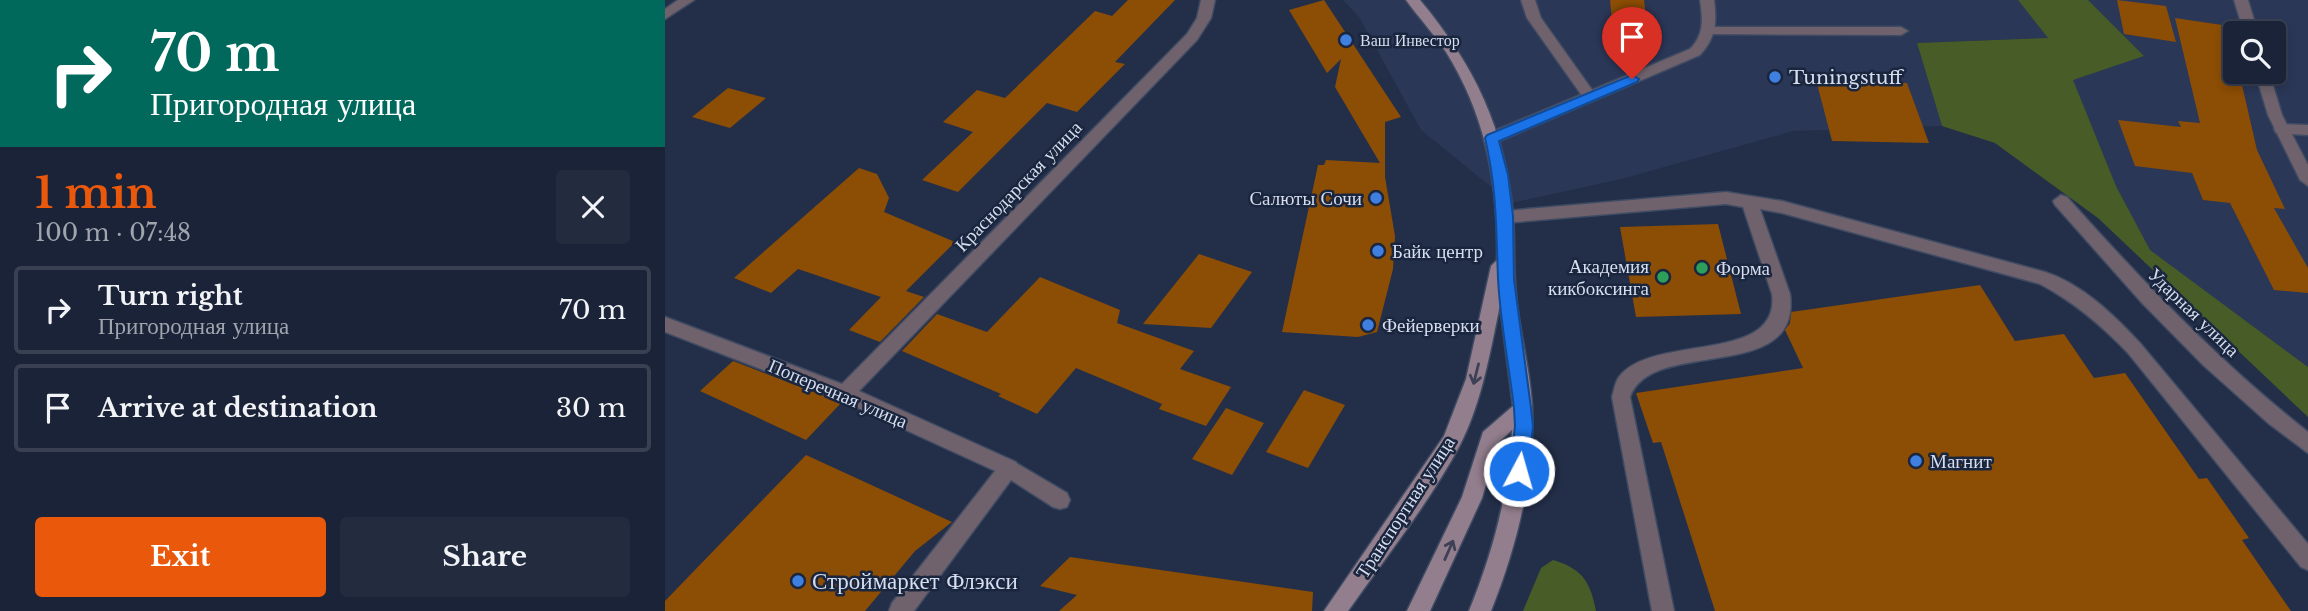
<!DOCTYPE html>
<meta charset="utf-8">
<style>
body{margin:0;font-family:"Libre Baskerville",serif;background:#232b3f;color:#f1f3f6;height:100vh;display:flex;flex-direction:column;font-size:26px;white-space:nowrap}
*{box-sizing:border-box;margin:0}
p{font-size:23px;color:#9fa4ad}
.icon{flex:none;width:38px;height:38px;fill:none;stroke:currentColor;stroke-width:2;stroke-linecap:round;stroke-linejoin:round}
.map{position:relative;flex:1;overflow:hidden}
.side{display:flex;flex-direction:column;background:#1a2337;width:665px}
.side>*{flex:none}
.top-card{background:#00695c;color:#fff;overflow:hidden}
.controls{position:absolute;left:1558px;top:21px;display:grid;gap:14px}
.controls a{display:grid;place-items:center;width:63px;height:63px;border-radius:7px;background:#1a2337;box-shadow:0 4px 10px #0003,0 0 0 2px #384052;font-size:35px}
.pin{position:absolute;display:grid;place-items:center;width:60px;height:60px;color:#fff;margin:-72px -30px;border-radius:50% 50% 50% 0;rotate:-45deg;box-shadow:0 0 7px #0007}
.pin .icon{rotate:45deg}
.me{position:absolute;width:77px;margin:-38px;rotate:6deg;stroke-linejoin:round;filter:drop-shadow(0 0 5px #0008)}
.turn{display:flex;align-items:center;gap:24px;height:147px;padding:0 35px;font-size:32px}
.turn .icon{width:91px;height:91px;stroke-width:2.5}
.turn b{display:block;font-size:49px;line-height:60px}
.round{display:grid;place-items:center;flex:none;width:74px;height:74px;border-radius:7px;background:#232b3f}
.head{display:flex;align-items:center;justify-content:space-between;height:119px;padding:0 35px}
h1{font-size:42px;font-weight:800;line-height:52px;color:#ea580c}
.primary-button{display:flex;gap:14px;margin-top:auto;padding:14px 35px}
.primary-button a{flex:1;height:80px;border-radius:7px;background:#ea580c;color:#fff;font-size:28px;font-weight:800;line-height:80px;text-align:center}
.primary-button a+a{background:#232b3f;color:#f1f3f6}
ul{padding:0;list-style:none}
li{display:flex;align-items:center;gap:21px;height:88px;margin:0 14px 10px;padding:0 21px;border:4px solid #384052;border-radius:7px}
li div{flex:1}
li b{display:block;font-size:26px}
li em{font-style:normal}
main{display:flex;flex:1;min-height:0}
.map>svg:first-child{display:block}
</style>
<main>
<section class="side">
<div class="top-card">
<div class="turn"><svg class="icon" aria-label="right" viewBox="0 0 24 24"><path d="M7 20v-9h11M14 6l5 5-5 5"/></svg><div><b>70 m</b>Пригородная улица</div></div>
</div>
<div class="head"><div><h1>1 min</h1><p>100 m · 07:48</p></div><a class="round"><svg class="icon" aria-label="close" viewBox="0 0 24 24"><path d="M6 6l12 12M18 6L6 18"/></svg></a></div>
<ul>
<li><svg class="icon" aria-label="right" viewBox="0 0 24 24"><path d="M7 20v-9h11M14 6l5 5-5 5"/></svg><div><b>Turn right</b><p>Пригородная улица</p></div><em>70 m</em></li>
<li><svg class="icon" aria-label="arrive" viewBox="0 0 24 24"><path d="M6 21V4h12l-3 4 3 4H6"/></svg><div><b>Arrive at destination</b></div><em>30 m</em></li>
</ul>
<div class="primary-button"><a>Exit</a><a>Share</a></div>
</section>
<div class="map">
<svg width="1643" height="611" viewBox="0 0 1643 611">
<rect width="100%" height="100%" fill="#232f49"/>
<g fill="#2a3757" fill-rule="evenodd">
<path d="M678,0h675l31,38 -132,5 25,83 -149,5 -168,47 -114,25 -90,-73 -62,-113z"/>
<path d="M1423,0h220v367l-158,-116 -34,-65 -44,-107 72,-23zM1570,33h38v39h-38z"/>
</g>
<g fill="#485c28">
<path d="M1353,0h70l56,56 -71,24 43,106 34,64 158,117v50l-210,-199 -103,-75 -53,-17 -25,-83 131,-5z"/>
<path d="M888,560c30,9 37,22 43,51h-73l18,-43z"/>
</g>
<g fill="#8c4d04">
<path d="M463,0h47l-60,62 10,2 -48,48 -30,-9 -89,89 -36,-12 51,-48 -30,-10 34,-32 28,8 90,-87 17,5z"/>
<path d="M659,0l77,117 -16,5v55l10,59 -2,33 -16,63 -19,5 -76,-5 36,-167h6l2,-5 54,3 -45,-76 6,-28 -14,14 -38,-63z"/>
<path d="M945,0h34l6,52 -35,-1z"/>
<path d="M1452,0l49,6 10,36 -52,-8z"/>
<path d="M1510,18l54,8 6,26v20h4l18,78 28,59 -11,-1 34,60v25l-34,-3 -44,-87 -27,-3 -11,-27 -57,-7 -17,-46 63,7 -3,-6 22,2z"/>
<path d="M1151,80l91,3 22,60 -97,-2z"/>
<path d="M63,88l38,10 -36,30 -38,-11z"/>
<path d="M194,168l18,6 12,24 -5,14 71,30 -49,49 18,6 -44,45 -31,-12 32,-33 -83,-28 -27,24 -37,-15z"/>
<path d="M1053,224l23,90 -105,3 -16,-90z"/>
<path d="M534,254l53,18 -41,56 -68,-4z"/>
<path d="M375,277l80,33 -3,13 77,28 -14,18 51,18 -25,39 -47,-17 3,-5 -86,-36 -39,46 -39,-18 3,-2 -99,-43 35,-37 50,18z"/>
<path d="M1315,285l35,56 49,-7 30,44 31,-5 74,106 8,-1 42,60 -7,2 49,71h-576l-54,-169 -8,1 -17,-50 167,-25 -18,-38 5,-7 1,-11z"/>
<path d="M68,361l104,40 4,2 -35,37 -106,-49z"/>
<path d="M639,390l41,15 -37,63 -42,-16z"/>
<path d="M561,408l38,15 -32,52 -40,-16z"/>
<path d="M141,455l146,67 -37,29 -50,60h-200v-10z"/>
<path d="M405,557l243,35 -1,19h-253l18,-16 -37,-9z"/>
</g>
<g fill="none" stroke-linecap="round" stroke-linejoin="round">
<g stroke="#3f4b63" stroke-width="3">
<g id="lane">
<path d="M856,0h14l6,18 54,76 2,3 -2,3h-10l-58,-82z"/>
<path d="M1044,27h192l7,4 -7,4 -197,-1 -2,-3z"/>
<path d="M1616,124l27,1v10l-32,-2 -2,-4z"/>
<path d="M1061,192l56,9 263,71c37,12 69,43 95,71l168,201v26l-7,-3 -173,-214c-27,-28 -54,-51 -88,-69l-258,-71 -22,-4 30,85c12,92 -138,42 -160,103l44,214h-22l-40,-214c2,-6 3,-15 7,-20 33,-44 162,-12 153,-83l-29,-87 -17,-3 -221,19 -8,-6 8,-6z"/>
<path d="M344,459l58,34 3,7 -3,7 -7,2 -7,-2 -42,-27 -97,131h-25l3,-8 110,-141z"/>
</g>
</g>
<g stroke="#3f4b63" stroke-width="3">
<g id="street">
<path d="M13,0h16l-29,19v-10z"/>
<path d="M536,0h14l-4,18 -14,22 -338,351 157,71 3,6 -3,6 -7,3 -7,-3 -164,-75 -173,-67v-15l177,67 345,-350 10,-16z"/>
<path d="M1035,0h14c3,22 2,38 -14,55l-203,87h-10l-3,-4 3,-4 203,-85c14,-14 13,-30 10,-49z"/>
<path d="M1569,0h14l10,33h-14z"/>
<path d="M1590,72h14l13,43 26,50v21l-8,-6 -32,-65z"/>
<path d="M1396,195l6,2c75,84 152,165 241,235v21l-40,-30 -65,-58 -61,-62 -87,-98 -2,-4z"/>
</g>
</g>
<g stroke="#3f4b63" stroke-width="3">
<path id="secondary" d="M741,0h14c55,66 85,129 93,215 2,26 0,53 3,79 3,37 14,74 16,111 3,70 -15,141 -41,206h-22c24,-59 40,-118 43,-181l-14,13 -16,55 -52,113h-23l55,-114 21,-65 30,-26 -13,-101c-10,47 -18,97 -40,140 -31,58 -74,112 -112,166h-24l120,-175 22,-57 25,-113 6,-6c2,-74 -11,-144 -51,-208 -12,-18 -27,-34 -40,-52z"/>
</g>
<use href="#lane" fill="#6f626c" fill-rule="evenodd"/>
<use href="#street" fill="#6f626c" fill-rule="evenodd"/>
<use href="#secondary" fill="#937e8d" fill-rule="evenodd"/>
</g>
<defs><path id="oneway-shaft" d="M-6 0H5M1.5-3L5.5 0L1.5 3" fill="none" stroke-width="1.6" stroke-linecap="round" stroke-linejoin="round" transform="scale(1.75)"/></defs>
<g stroke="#3e4056">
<use href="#oneway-shaft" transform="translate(811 374) rotate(104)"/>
<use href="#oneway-shaft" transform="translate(784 550) rotate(-66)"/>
</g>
<path fill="#1a73e8" stroke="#114b97" stroke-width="2" d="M967,75l7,4 -2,3 -138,59 9,34 5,41 1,64 17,128 2,18 -5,45 -2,6 -7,3 -6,-3 -3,-6 5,-45 -1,-18c-5,-43 -14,-87 -16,-130 -2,-51 -1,-88 -13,-140l2,-3z"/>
<g fill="#3f7fe0" stroke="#1a253e" stroke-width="2.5">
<circle cx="681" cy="40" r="7"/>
<circle cx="1110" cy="77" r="7"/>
<circle cx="711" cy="198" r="7"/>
<circle cx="713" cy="251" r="7"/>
<circle cx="703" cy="325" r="7"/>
<circle cx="1251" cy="461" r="7"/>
<circle cx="133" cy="581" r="7"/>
</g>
<g fill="#2e9e5b" stroke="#1a253e" stroke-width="2.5">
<circle cx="1037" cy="268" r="7"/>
<circle cx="998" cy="277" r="7"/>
</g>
<g text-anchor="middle" stroke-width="5" stroke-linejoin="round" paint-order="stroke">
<g font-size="16" fill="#d5ddee" stroke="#1a253e" text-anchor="start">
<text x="695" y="46">Ваш Инвестор</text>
</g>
<g font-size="19" fill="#d5ddee" stroke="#1a253e" text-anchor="start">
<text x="1124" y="84">Tuningstuff</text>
<text x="697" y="205" text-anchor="end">Салюты Сочи</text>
<text x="727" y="258">Байк центр</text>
<text x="984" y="273" text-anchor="end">Академия<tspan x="984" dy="22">кикбоксинга</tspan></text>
<text x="1051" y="275">Форма</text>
<text x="717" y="332">Фейерверки</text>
<text x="1265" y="468">Магнит</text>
</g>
<g font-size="19" fill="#d5ddee" stroke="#1a253e">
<text transform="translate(353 186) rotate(-46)" y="7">Краснодарская улица</text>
<text transform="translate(1529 312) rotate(44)" y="7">Ударная улица</text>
<text transform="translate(173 393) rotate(23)" y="7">Поперечная улица</text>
<text transform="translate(740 507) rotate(-57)" y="7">Транспортная улица</text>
</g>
<g font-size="23" fill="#d5ddee" stroke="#1a253e" text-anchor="start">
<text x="147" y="589">Строймаркет Флэкси</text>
</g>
</g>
</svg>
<div class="controls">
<a><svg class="icon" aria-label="search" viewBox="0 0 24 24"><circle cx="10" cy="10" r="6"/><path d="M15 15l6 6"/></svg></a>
</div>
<div class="pin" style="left:967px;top:79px;background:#d93025"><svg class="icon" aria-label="arrive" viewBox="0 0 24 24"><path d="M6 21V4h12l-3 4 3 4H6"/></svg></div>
<svg class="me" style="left:854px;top:471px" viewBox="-20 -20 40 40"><circle r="17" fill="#1a73e8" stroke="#fff" stroke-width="3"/><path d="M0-11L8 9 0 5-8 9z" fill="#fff"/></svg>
</div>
</main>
